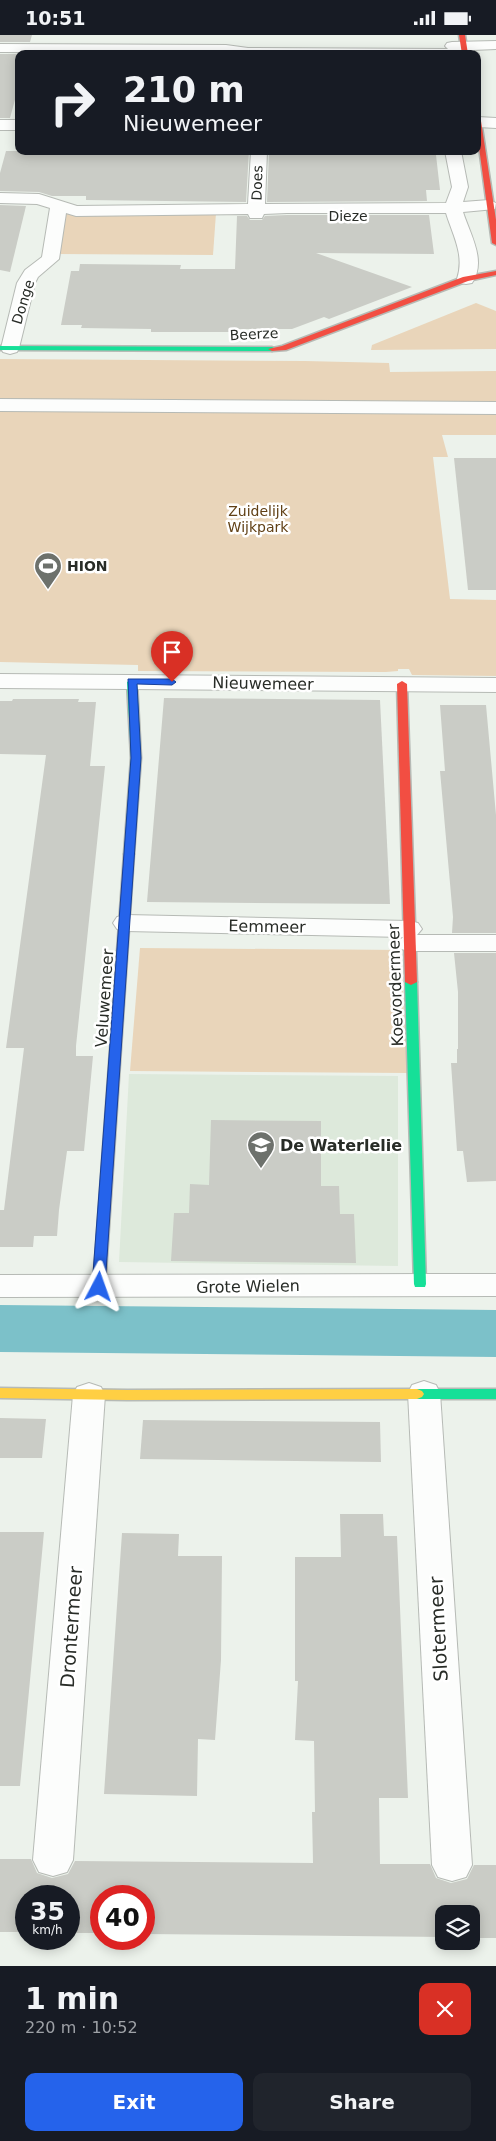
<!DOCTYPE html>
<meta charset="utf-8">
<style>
body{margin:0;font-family:"DejaVu Sans",sans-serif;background:#20242c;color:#f1f3f6;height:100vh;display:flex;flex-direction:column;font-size:19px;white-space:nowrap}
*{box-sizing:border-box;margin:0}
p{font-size:16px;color:#9ea1a6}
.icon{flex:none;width:28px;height:28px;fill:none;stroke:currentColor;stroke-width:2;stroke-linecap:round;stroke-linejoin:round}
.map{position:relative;height:1931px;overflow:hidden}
.side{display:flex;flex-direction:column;background:#171b24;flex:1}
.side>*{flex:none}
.hud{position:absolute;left:15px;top:15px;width:466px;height:105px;border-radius:10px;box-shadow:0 2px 12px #0003;background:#171b24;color:#f1f3f6;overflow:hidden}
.buttons{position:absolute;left:435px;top:1870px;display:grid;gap:10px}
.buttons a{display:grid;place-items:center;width:45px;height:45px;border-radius:10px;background:#171b24;box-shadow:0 2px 12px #0003;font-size:25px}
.speed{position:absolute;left:15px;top:1850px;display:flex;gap:10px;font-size:25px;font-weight:700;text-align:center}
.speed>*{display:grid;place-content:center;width:65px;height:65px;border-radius:50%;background:#171b24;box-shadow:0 2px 12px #0003;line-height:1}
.speed small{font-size:12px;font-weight:400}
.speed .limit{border:8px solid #d22;background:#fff;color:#111}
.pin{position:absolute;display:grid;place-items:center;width:42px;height:42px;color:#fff;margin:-51px -21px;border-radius:50% 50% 50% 0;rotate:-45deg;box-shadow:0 0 5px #0007}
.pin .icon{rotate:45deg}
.me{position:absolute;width:55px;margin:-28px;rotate:4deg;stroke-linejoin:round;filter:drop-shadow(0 0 4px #0008)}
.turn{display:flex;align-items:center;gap:18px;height:105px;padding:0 25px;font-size:22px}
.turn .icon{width:65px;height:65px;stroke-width:2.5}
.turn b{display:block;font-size:35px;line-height:42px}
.round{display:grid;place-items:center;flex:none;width:52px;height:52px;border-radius:10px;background:#20242c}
.summary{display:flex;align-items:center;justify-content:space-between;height:85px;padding:0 25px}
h1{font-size:30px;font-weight:600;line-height:38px}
.button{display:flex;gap:10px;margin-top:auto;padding:10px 25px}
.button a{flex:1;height:58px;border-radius:10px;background:#2563eb;color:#fff;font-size:20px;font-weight:600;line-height:58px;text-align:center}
.button a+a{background:#20242c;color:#f1f3f6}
.status{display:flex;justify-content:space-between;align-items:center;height:35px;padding:0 25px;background:#171b24;direction:ltr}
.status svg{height:14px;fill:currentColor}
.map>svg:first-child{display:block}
</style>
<div class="status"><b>10:51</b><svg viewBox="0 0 49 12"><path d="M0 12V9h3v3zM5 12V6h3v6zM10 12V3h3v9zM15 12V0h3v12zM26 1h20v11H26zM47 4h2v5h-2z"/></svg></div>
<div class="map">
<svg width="496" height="1931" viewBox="0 0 496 1931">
<rect width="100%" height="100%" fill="#ecf2eb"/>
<path fill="#dde9db" d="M129,1039l269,2v190l-279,-4z"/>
<g fill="#e9d5ba">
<path d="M64,178h152l-3,42 -156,-1z"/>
<path d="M476,268l20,8v38l-125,1 1,-5z"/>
<path d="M0,324l305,2 84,2 1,9 106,-1v64h-54l6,22h-15l17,142 46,1v76l-84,-1 -3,-6h-11v2l-12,1 -248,-1v-6l-138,-3z"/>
<path d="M140,913l261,2 6,123 -277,-2z"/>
</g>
<path fill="#7cc1c9" d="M0,1270l496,5v47l-496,-5z"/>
<g fill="#caccc6">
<path d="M0,0h32l-2,7h-30z"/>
<path d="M0,19h19v31l-9,33h-10z"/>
<path d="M6,116h104v4h84v-4h55l-3,51 -160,-2v-4h-34l-13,-4 -39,-1v-18z"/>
<path d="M269,116l163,2v2h4l4,35h-14l1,11 -160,1z"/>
<path d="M0,170l26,1 -16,66 -10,-2z"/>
<path d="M287,180h142l5,39 -118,-1 96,34 -83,32 -5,-2 -32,12h-56l-1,3h-84v-3l-70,-1 1,-3h-21l10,-54h8l1,-7 101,1 -1,4h55l2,-53h10l3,4h12l3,-4z"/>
<path d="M454,423h42v132h-28z"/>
<path d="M164,663l216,2 10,204 -243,-2z"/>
<path d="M13,664h66l-1,3h18l-6,64h15l-29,280v10h17l-9,95h-17l-8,59 -2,26h-23l-1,11h-33v-37h4l20,-162h-18l40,-293 -46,-1v-53h12z"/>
<path d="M440,670h46l10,110v118h-44l1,-16 -13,-146h5z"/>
<path d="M454,918h42v228l-29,1 -4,-31h-6l-6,-88h6v-14h1v-57z"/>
<path d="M211,1085l110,1v65h18l1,28h14l2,49 -185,-2 3,-48h15l1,-29 19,1z"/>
<path d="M0,1383l46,1 -4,39h-42z"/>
<path d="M143,1385l237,2 1,40 -241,-3z"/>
<path d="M340,1479h43l1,22h13l11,262h-29l1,66h50l6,14 15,5 16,-4 7,-14h22v73h-25v-24h-27v23l-300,-3v-38h-43v37h-32v-37h-43v36h-26v-73h31l6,14 15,5 16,-4 7,-13 238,2 -1,-51h3l-1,-71 -19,-1 3,-59h-3v-124h46z"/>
<path d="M0,1497h44l-24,254h-20z"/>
<path d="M122,1498l57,1 -1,22h44l-1,104 -6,80 -17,-1 -1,57 -93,-2z"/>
</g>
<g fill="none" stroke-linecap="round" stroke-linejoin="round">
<g stroke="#b6bab5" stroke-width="2">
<g id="street">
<path d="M496,6v8l-23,1 6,4 -1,3v-3l-478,-2v-8l226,1 22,3 200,1 -3,-3 2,-3 5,-1z"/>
<path d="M478,82l18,1v10l-18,-1z"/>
<rect x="0" y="85" width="19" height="10"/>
<path d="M251,116h16l-2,53 181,-1 6,-16 -7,-36h16l7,36 -5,15 26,-2 7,3 -1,6 -32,3c7,22 24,49 9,71l-6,1 -6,-1 -3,-4c8,-24 -4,-43 -11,-66h-159l-23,1 -2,4h-12l-2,-4 -172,2 -10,-3 -7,46 -21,18 -3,6 -16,65 -2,4 -7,2 -7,-2 -2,-4 16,-65 8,-13 17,-13 8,-49 -13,-4 -37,-1v-10l39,1 38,12 171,-2z"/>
<path d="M0,364l496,3v12l-496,-3z"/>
<path d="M0,639l496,4v14l-496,-4z"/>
<path d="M126,880l283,6 9,2 4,6 -5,6h79v16h-86l-9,-2 -4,-6 6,-6 -277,-6 -9,-2 -4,-6 4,-6z"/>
<path d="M434,1239h62v22l-496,1v-22z"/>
<path d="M424,1346l12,4 4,8 32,472 -6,12 -14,4 -14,-4 -6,-12 -24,-472 4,-8z"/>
<path d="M89,1348l12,4 4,8 -32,465 -6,12 -14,4 -14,-4 -6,-12 40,-465 4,-8z"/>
</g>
</g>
<g stroke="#b6bab5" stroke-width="3">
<g id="fast">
<path d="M0,311l272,1 4,2 -4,2 -272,-1z"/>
<path d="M132,644l5,3 4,76 -7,96 -5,3 -5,-3 7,-96 -4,-76z"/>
<path d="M411,944l6,3 9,302 -1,3h-10l-1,-3 -9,-302z"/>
<path d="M417,1354h79v10h-79l-5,-2 -2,-3 2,-3z"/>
</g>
</g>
<g stroke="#b6bab5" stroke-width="3">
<path id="slow" d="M0,1353l127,2 290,-1 5,2 2,3 -2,3 -5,2 -290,1 -127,-2z"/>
</g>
<g stroke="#b6bab5" stroke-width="3">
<g id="jam">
<path d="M459,0h6l3,19h-6z"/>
<path d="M478,84l3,2 15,99v25l-4,-2 -14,-103z"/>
<path d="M496,236v4l-28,6 -182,69 -14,1 -4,-2 14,-3 181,-69z"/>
<path d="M402,646l5,3 10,298 -6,3 -6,-3 -8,-298z"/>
<path d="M129,816l5,3 -29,433 -1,3h-10l-1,-3 31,-433z"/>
</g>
</g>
<use href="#street" fill="#fcfdfc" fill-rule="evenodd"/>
<use href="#fast" fill="#16e098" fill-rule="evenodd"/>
<use href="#slow" fill="#ffcf43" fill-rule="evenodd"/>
<use href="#jam" fill="#f24e42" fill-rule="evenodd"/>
</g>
<path fill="#2563eb" stroke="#184099" d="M128,644h44l4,3 -4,3 -35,-1 4,74 -36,529 -6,4 -7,-4 39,-529z"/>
<defs>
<g id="stadium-pin" transform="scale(1.4375)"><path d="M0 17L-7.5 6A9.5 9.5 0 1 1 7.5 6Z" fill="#6d716c" stroke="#fff"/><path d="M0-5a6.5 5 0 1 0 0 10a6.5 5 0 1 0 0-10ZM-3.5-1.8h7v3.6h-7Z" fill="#fff"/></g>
<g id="school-pin" transform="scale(1.4375)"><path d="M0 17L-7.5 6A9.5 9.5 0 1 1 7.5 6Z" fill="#6d716c" stroke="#fff"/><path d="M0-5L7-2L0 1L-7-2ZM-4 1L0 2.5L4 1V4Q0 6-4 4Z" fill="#fff"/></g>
</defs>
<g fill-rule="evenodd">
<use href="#stadium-pin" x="48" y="531"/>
<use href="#school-pin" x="261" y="1110"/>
</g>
<g text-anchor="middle" stroke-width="5" stroke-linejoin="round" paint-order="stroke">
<g font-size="14" fill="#282c27" stroke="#fff">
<text transform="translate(257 148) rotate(-88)" y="5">Does</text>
<text x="348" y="186">Dieze</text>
<text transform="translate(23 267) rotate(-73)" y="5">Donge</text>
<text transform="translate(254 299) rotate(-3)" y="5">Beerze</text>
</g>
<g font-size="14" fill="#614015" stroke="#fff">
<text x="258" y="481">Zuidelijk<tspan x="258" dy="16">Wijkpark</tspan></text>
</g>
<g font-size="14" font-weight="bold" fill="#282c27" stroke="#fff" text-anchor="start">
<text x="67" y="536">HION</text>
</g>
<g font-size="16" fill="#282c27" stroke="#fff">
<text transform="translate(263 648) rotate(1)" y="6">Nieuwemeer</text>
<text transform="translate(267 891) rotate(1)" y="6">Eemmeer</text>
<text transform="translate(395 950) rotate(-92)" y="6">Koevordermeer</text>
<text transform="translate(104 963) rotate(-86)" y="6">Veluwemeer</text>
<text transform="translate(248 1251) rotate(-1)" y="6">Grote Wielen</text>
</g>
<g font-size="16" font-weight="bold" fill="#282c27" stroke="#fff" text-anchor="start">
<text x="280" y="1116">De Waterlelie</text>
</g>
<g font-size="19" fill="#282c27" stroke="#fff">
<text transform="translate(71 1592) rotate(-86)" y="7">Drontermeer</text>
<text transform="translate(438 1594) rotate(-93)" y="7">Slotermeer</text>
</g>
</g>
</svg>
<div class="buttons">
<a><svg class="icon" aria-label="layers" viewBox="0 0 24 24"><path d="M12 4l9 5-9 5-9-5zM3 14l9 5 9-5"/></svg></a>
</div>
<div class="speed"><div>35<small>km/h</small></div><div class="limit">40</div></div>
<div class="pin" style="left:172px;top:647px;background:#d93025"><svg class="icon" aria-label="arrive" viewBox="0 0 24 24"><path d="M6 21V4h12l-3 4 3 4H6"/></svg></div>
<svg class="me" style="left:99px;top:1252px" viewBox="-20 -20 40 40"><path d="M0-17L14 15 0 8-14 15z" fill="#2563eb" stroke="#fff" stroke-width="4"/></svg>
<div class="hud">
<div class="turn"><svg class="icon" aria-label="right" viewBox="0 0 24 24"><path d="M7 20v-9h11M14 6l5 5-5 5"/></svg><div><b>210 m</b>Nieuwemeer</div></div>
</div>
</div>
<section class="side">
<div class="summary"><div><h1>1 min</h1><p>220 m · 10:52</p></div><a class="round" style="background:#d93025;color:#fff"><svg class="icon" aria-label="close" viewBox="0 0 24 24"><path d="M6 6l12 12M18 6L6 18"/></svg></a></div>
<div class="button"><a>Exit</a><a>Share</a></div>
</section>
